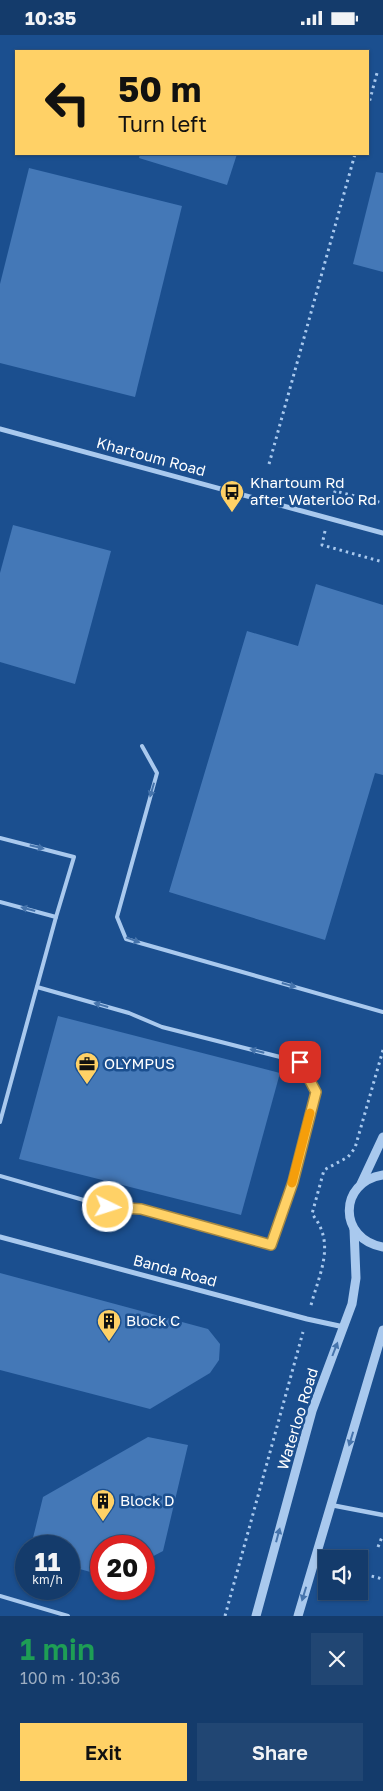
<!DOCTYPE html>
<meta charset="utf-8">
<style>
body{margin:0;font-family:"Golos Text",sans-serif;background:#214673;color:#f1f3f6;height:100vh;display:flex;flex-direction:column;font-size:19px;white-space:nowrap}
*{box-sizing:border-box;margin:0}
p{font-size:16px;color:#9dadc1}
.icon{flex:none;width:28px;height:28px;fill:none;stroke:currentColor;stroke-width:2;stroke-linecap:round;stroke-linejoin:round}
.map{position:relative;height:1581px;overflow:hidden}
.side{display:flex;flex-direction:column;background:#143b6b;flex:1}
.side>*{flex:none}
.guide{position:absolute;left:15px;top:15px;width:354px;height:105px;border-radius:0px;box-shadow:0 1px 4px #0004,0 0 0 1px #33557e;background:#ffd166;color:#111;overflow:hidden}
.tools{position:absolute;left:318px;top:1515px;display:grid;gap:10px}
.tools a{display:grid;place-items:center;width:50px;height:50px;border-radius:0px;background:#143b6b;box-shadow:0 1px 4px #0004,0 0 0 1px #33557e;font-size:25px}
.speed{position:absolute;left:15px;top:1500px;display:flex;gap:10px;font-size:25px;font-weight:700;text-align:center}
.speed>*{display:grid;place-content:center;width:65px;height:65px;border-radius:50%;background:#143b6b;box-shadow:0 1px 4px #0004,0 0 0 1px #33557e;line-height:1}
.speed small{font-size:12px;font-weight:400}
.speed .limit{border:8px solid #d22;background:#fff;color:#111}
.pin{position:absolute;display:grid;place-items:center;width:42px;height:42px;color:#fff;margin:-21px;border-radius:10px;box-shadow:0 2px 8px #0006}
.me{position:absolute;width:55px;margin:-28px;rotate:94deg;stroke-linejoin:round;filter:drop-shadow(0 0 4px #0008)}
.turn{display:flex;align-items:center;gap:18px;height:105px;padding:0 20px;font-size:22px}
.turn .icon{width:65px;height:65px;stroke-width:2.5}
.turn b{display:block;font-size:35px;line-height:42px}
.round{display:grid;place-items:center;flex:none;width:52px;height:52px;border-radius:0px;background:#214673}
.head{display:flex;align-items:center;justify-content:space-between;height:85px;padding:0 20px}
h1{font-size:30px;font-weight:600;line-height:38px;color:#1e9e55}
.cta{display:flex;gap:10px;margin-top:auto;padding:10px 20px}
.cta a{flex:1;height:58px;border-radius:0px;background:#ffd166;color:#111;font-size:20px;font-weight:600;line-height:58px;text-align:center}
.cta a+a{background:#214673;color:#f1f3f6}
.status{display:flex;justify-content:space-between;align-items:center;height:35px;padding:0 25px;background:#143b6b;direction:ltr}
.status svg{height:14px;fill:currentColor}
.map>svg:first-child{display:block}
</style>
<div class="status"><b>10:35</b><svg viewBox="0 0 49 12"><path d="M0 12V9h3v3zM5 12V6h3v6zM10 12V3h3v9zM15 12V0h3v12zM26 1h20v11H26zM47 4h2v5h-2z"/></svg></div>
<div class="map">
<svg width="383" height="1581" viewBox="0 0 383 1581">
<rect width="100%" height="100%" fill="#1b4f8f"/>
<g fill="#4478b7">
<path d="M140,119h97l-10,31 -88,-27z"/>
<path d="M29,133l153,38 -47,191 -135,-34v-79z"/>
<path d="M376,137l7,1v99l-30,-8z"/>
<path d="M13,490l98,26 -36,133 -75,-22v-89z"/>
<path d="M316,549l67,21v170l-8,-2 -50,167 -156,-48 78,-261 51,15z"/>
<path d="M58,981l222,57 -39,142 -222,-56z"/>
<path d="M0,1238l208,56 12,15 -1,16 -9,13 -60,36 -150,-39z"/>
<path d="M148,1402l40,8 -25,106 -19,10v-15h-43v29l-32,-9v-20h-38l12,-49z"/>
</g>
<g fill="none" stroke-linecap="round" stroke-linejoin="round">
<g stroke="#a9c9ee" stroke-width="3" stroke-dasharray="2.5 4" stroke-linecap="butt">
<path d="M368,72l9,-34"/>
<path d="M269,429l86,-310"/>
<path d="M332,471l3,-15 48,12"/>
<path d="M325,496l-3,14 61,17"/>
<path d="M311,1270c9,-33 25,-62 1,-91l12,-44 24,-13 7,-9 28,-98"/>
<path d="M378,1512l4,-10"/>
<path d="M359,1538l24,6"/>
<path d="M225,1581l78,-284"/>
</g>
<g stroke="#a9c9ee" stroke-width="4">
<path d="M142,711l15,27 -40,144 9,22 257,73"/>
<path d="M0,803l74,19 -18,60 -56,205"/>
<path d="M0,867l56,15"/>
<path d="M0,1141l108,31 33,2 130,36 22,-63 23,-90 -16,-30 -138,-35 -33,-14 -92,-26"/>
<path d="M0,1561l68,20"/>
</g>
<path stroke="#a9c9ee" stroke-width="4.5" d="M331,1470l52,10"/>
<g stroke="#a9c9ee" stroke-width="5">
<path d="M0,394l383,104"/>
<path d="M0,1202l307,82 37,8"/>
</g>
<g stroke="#a9c9ee" stroke-width="9">
<path d="M383,1140c-45,7 -45,64 0,72"/>
<path d="M361,1149l22,-47"/>
<path d="M256,1581l56,-205 40,-107 4,-26 -2,-49"/>
<path d="M298,1581l85,-286"/>
</g>
</g>
<defs><path id="oneway-solid" d="M-6-.8H1V-3.2L6.5 0L1 3.2V.8H-6Z" transform="scale(1.25)"/></defs>
<g fill="#4674ac">
<use href="#oneway-solid" transform="translate(152 755) rotate(106)"/>
<use href="#oneway-solid" transform="translate(37 812) rotate(14)"/>
<use href="#oneway-solid" transform="translate(28 874) rotate(-165)"/>
<use href="#oneway-solid" transform="translate(133 905) rotate(20)"/>
<use href="#oneway-solid" transform="translate(289 950) rotate(16)"/>
<use href="#oneway-solid" transform="translate(101 970) rotate(-164)"/>
<use href="#oneway-solid" transform="translate(257 1016) rotate(-166)"/>
<use href="#oneway-solid" transform="translate(335 1314) rotate(-69)"/>
<use href="#oneway-solid" transform="translate(351 1404) rotate(107)"/>
<use href="#oneway-solid" transform="translate(278 1500) rotate(-75)"/>
<use href="#oneway-solid" transform="translate(304 1559) rotate(107)"/>
</g>
<g fill="none" stroke-linecap="round" stroke-linejoin="round">
<g stroke="#a68842" stroke-width="12">
<path id="route" d="M108,1172l33,2 130,36 22,-63 23,-90 -16,-30"/>
</g>
<use href="#route" stroke="#ffd166" stroke-width="9"/>
<path stroke="#f59e0b" stroke-width="9" d="M292,1148l18,-70"/>
</g>
<defs>
<g id="bus-pin" transform="scale(1.25)"><path d="M0 17L-7.5 6A9.5 9.5 0 1 1 7.5 6Z" fill="#ffd166" stroke="#1b4f8f"/><path d="M-5-6H5V4H4V6H2V4H-2V6H-4V4H-5ZM-3.5-4V0h7V-4ZM-3.5 1.2v1.5H-2V1.2ZM2 1.2v1.5H3.5V1.2Z" fill="#111"/></g>
<g id="office-pin" transform="scale(1.25)"><path d="M0 17L-7.5 6A9.5 9.5 0 1 1 7.5 6Z" fill="#ffd166" stroke="#1b4f8f"/><path d="M-6-3h4V-5.5h4V-3h4V5H-6ZM-1-4.5V-3h2v-1.5ZM-6 0V1H6V0Z" fill="#111"/></g>
<g id="building-pin" transform="scale(1.25)"><path d="M0 17L-7.5 6A9.5 9.5 0 1 1 7.5 6Z" fill="#ffd166" stroke="#1b4f8f"/><path d="M-4-6H4V6H1V3H-1V6H-4ZM-2.5-4.3h1.7v1.8h-1.7ZM.8-4.3h1.7v1.8H.8ZM-2.5-1h1.7V.8h-1.7ZM.8-1h1.7V.8H.8Z" fill="#111"/></g>
</defs>
<g fill-rule="evenodd">
<use href="#bus-pin" x="232" y="457"/>
<use href="#office-pin" x="87" y="1029"/>
<use href="#building-pin" x="109" y="1286"/>
<use href="#building-pin" x="103" y="1466"/>
</g>
<g text-anchor="middle" stroke-width="5" stroke-linejoin="round" paint-order="stroke">
<g font-size="15" fill="#fff" stroke="#1b4f8f">
<text transform="translate(151 422) rotate(15)" y="5">Khartoum Road</text>
<text transform="translate(175 1236) rotate(15)" y="5">Banda Road</text>
<text transform="translate(298 1384) rotate(-73)" y="5">Waterloo Road</text>
</g>
<g font-size="15" fill="#fff" stroke="#1b4f8f" text-anchor="start">
<text x="250" y="453">Khartoum Rd<tspan x="250" dy="17">after Waterloo Rd</tspan></text>
<text x="104" y="1034">OLYMPUS</text>
<text x="126" y="1291">Block C</text>
<text x="120" y="1471">Block D</text>
</g>
</g>
</svg>
<div class="tools">
<a><svg class="icon" aria-label="sound" viewBox="0 0 24 24"><path d="M4 9h4l5-4v14l-5-4H4zM17 9q2 3 0 6"/></svg></a>
</div>
<div class="speed"><div>11<small>km/h</small></div><div class="limit">20</div></div>
<div class="pin" style="left:300px;top:1027px;background:#d93025"><svg class="icon" aria-label="arrive" viewBox="0 0 24 24"><path d="M6 21V4h12l-3 4 3 4H6"/></svg></div>
<svg class="me" style="left:108px;top:1172px" viewBox="-20 -20 40 40"><circle r="17" fill="#ffd166" stroke="#fff" stroke-width="3"/><path d="M0-11L8 9 0 5-8 9z" fill="#fff"/></svg>
<div class="guide">
<div class="turn"><svg class="icon" aria-label="left" viewBox="0 0 24 24"><path d="M17 20v-9H6M10 6l-5 5 5 5"/></svg><div><b>50 m</b>Turn left</div></div>
</div>
</div>
<section class="side">
<div class="head"><div><h1>1 min</h1><p>100 m · 10:36</p></div><a class="round"><svg class="icon" aria-label="close" viewBox="0 0 24 24"><path d="M6 6l12 12M18 6L6 18"/></svg></a></div>
<div class="cta"><a>Exit</a><a>Share</a></div>
</section>
